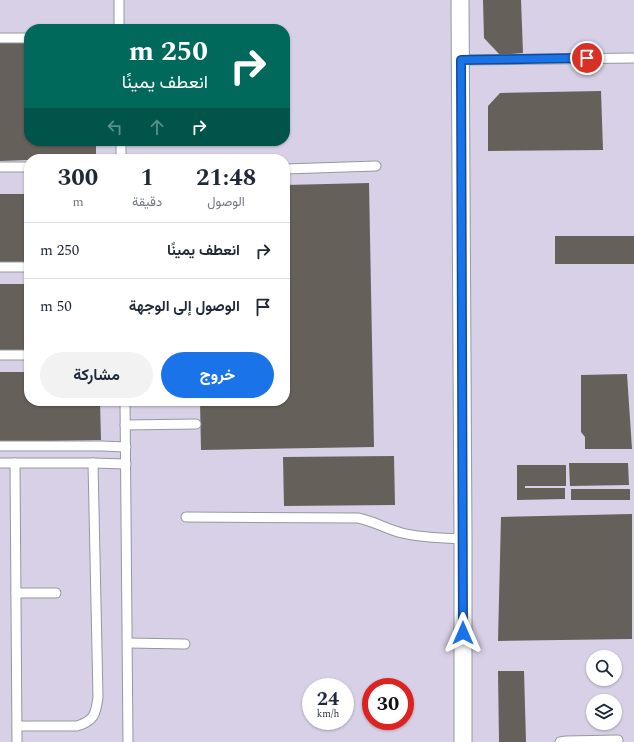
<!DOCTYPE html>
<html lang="ar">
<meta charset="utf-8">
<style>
body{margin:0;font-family:Spectral,Vazirmatn,serif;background:#f2f2f3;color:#1f2937;direction:rtl;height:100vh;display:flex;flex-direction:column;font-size:15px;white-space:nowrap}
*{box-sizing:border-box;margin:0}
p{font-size:13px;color:#747a83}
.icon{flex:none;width:22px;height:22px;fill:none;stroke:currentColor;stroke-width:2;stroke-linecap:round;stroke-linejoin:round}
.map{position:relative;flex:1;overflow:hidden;direction:ltr}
.side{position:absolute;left:24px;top:154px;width:266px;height:252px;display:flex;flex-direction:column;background:#fff;border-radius:16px;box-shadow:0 1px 3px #0004;direction:rtl}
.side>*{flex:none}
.guide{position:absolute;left:24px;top:24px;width:266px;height:122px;border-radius:16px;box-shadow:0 1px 3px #0004;direction:rtl;background:#00695c;color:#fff;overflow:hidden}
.fabs{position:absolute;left:586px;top:650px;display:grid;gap:8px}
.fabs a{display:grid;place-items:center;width:36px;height:36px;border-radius:50%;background:#fff;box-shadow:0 1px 3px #0004;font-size:20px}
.speed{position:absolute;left:302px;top:678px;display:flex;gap:8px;font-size:20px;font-weight:700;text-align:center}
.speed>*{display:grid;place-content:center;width:52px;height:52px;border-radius:50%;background:#fff;box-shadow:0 1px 3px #0004;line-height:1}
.speed small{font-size:10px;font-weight:400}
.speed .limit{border:6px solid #d22;background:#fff;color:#111}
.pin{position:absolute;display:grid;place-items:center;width:34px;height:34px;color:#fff;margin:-17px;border:2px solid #fff;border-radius:50%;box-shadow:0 1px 4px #0007}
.me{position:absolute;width:44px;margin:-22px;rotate:0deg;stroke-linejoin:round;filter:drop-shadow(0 0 3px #0008)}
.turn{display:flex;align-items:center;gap:14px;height:84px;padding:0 16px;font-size:18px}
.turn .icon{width:52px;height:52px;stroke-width:2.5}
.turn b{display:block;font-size:28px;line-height:34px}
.lanes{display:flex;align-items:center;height:38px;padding:0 16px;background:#0003;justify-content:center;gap:20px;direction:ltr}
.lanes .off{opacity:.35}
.eta{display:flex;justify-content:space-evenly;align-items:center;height:68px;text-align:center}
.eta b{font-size:24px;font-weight:700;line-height:28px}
.action{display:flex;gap:8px;margin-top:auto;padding:8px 16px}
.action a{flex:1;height:46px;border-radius:24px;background:#1a73e8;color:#fff;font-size:16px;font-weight:700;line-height:46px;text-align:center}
.action a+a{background:#f2f2f3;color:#1f2937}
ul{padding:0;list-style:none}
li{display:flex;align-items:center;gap:12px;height:56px;padding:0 16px;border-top:1px solid #e0e1e3}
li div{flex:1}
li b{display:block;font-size:15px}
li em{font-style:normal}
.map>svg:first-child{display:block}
</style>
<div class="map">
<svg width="634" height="742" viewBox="0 0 634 742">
<rect width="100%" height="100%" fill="#d9dfe6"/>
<path fill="#d8d0e6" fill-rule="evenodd" d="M0,0h634v742h-634zM29,29h256v112h-256zM29,159h256v242h-256zM593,657h22v22h-22zM311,687h34v34h-34zM371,687h34v34h-34zM593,701h22v22h-22z"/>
<g fill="#66605b">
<path d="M483,0h38l2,53 -23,2 -16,-17z"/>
<path d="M29,41v100h67v18h-67v1l-29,1v-119z"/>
<path d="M601,91l2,59 -115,1v-45l12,-13z"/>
<path d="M369,183l5,264 -173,3 -1,-49h85v-216z"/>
<rect x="0" y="194" width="29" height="68"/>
<rect x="555" y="236" width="79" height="28"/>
<rect x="0" y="284" width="29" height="67"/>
<path d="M0,372h29v29h71l1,39 -101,2z"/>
<path d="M627,374l5,75h-47v-12l-4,-5v-57z"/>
<path d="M394,456l1,49 -111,1 -1,-49z"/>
<path d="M569,463h59l1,22 -59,1z"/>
<path d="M517,465h49v21h-41v2h40v11l-48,1z"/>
<rect x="571" y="489" width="59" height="11"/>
<path d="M632,514v125l-134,2 3,-124z"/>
<path d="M498,671h26l2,71h-27z"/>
</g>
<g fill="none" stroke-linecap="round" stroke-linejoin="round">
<g stroke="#93999f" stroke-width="11">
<g id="service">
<path d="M119,0v29"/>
<path d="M0,38h29"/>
<path d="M461,60l173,-2"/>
<path d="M121,141v18"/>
<path d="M0,167h29"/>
<path d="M285,169l91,-3"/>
<path d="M0,267h29"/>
<path d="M0,355h29"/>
<path d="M125,401l3,341"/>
<path d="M125,425l71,-1"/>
<path d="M0,446h102l24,1"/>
<path d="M0,463h93l33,1"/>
<path d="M15,463l2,279"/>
<path d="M186,517l172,1c16,3 28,11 44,15 20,5 41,5 61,6"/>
<path d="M16,593h40"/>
<path d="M128,643l57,1"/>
<path d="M17,726h60c17,-5 19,-12 21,-29l-5,-234"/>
<path d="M560,742l6,-1 52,-1"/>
</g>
</g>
<g stroke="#93999f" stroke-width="19">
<path id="minor" d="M460,0l3,539v203"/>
</g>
<use href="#service" stroke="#fff" stroke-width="9"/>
<use href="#minor" stroke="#fff" stroke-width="17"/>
</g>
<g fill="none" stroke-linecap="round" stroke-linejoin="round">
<g stroke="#114b97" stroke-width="10">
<path id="route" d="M463,633l-2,-573 126,-2"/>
</g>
<use href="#route" stroke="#1a73e8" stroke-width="7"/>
</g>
</svg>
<div class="fabs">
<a><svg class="icon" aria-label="search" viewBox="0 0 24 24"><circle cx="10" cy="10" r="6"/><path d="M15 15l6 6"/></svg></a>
<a><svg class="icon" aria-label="layers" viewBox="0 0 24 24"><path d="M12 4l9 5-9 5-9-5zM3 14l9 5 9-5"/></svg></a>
</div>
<div class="speed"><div>24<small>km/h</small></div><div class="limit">30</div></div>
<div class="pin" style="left:587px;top:58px;background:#d93025"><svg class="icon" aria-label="arrive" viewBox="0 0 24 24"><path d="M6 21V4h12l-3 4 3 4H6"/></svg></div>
<svg class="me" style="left:463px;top:633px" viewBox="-20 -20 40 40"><path d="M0-17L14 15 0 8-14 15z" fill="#1a73e8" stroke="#fff" stroke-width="4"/></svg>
<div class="guide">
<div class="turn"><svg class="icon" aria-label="right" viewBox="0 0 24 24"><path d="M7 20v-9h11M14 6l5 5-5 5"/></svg><div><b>250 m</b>انعطف يمينًا</div></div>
<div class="lanes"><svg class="icon off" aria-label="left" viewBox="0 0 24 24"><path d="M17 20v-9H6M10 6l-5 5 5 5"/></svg><svg class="icon off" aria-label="ahead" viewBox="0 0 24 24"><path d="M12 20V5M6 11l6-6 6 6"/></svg><svg class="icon" aria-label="right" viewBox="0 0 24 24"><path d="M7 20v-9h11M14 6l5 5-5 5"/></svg></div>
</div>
<section class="side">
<div class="eta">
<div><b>21:48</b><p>الوصول</p></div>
<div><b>1</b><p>دقيقة</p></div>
<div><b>300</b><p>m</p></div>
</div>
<ul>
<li><svg class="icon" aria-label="right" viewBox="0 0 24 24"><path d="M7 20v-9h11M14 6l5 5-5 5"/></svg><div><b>انعطف يمينًا</b></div><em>250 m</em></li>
<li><svg class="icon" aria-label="arrive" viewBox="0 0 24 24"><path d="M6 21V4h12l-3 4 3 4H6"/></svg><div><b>الوصول إلى الوجهة</b></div><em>50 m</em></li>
</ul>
<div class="action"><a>خروج</a><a>مشاركة</a></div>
</section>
</div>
